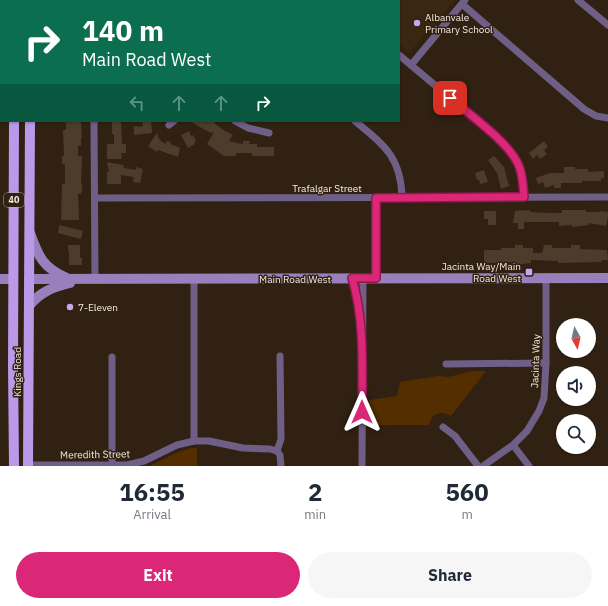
<!DOCTYPE html>
<style>
body{margin:0;font-family:"IBM Plex Sans",sans-serif;background:#f6f6f7;color:#1f2937;height:100vh;display:flex;flex-direction:column;font-size:15px;white-space:nowrap}
*{box-sizing:border-box;margin:0}
p{font-size:13px;color:#747a83}
.icon{flex:none;width:22px;height:22px;fill:none;stroke:currentColor;stroke-width:2;stroke-linecap:round;stroke-linejoin:round}
.map{position:relative;height:466px;overflow:hidden}
.drawer{display:flex;flex-direction:column;background:#fff;flex:1}
.drawer>*{flex:none}
.hud{position:absolute;left:0px;top:0px;width:400px;height:122px;box-shadow:0 1px 3px #0004;background:#0b6e4f;color:#fff;overflow:hidden}
.needle{width:26px;rotate:172deg}
.buttons{position:absolute;left:556px;top:318px;display:grid;gap:8px}
.buttons a{display:grid;place-items:center;width:40px;height:40px;border-radius:50%;background:#fff;box-shadow:0 1px 3px #0004;font-size:20px}
.pin{position:absolute;display:grid;place-items:center;width:34px;height:34px;color:#fff;margin:-17px;border-radius:8px;box-shadow:0 2px 6px #0006}
.me{position:absolute;width:44px;margin:-22px;rotate:0deg;stroke-linejoin:round;filter:drop-shadow(0 0 3px #0008)}
.turn{display:flex;align-items:center;gap:14px;height:84px;padding:0 16px;font-size:18px}
.turn .icon{width:52px;height:52px;stroke-width:2.5}
.turn b{display:block;font-size:28px;line-height:34px}
.lanes{display:flex;align-items:center;height:38px;padding:0 16px;background:#0003;justify-content:center;gap:20px;direction:ltr}
.lanes .off{opacity:.35}
.eta{display:flex;justify-content:space-evenly;align-items:center;height:68px;text-align:center}
.eta b{font-size:24px;font-weight:800;line-height:28px}
.cta{display:flex;gap:8px;margin-top:auto;padding:8px 16px}
.cta a{flex:1;height:46px;border-radius:24px;background:#db2777;color:#fff;font-size:16px;font-weight:800;line-height:46px;text-align:center}
.cta a+a{background:#f6f6f7;color:#1f2937}
.map>svg:first-child{display:block}
</style>
<div class="map">
<svg width="608" height="466" viewBox="0 0 608 466">
<rect width="100%" height="100%" fill="#312112"/>
<path fill="#3b2612" d="M347,0h108l-46,53 -10,-9v-43z"/>
<g fill="#552e00">
<path d="M473,371h13l-35,45c-10,-6 -20,-3 -22,9h-60v-25l28,-4 3,-14 38,-6 10,1z"/>
<path d="M191,448h6v18h-47l26,-13z"/>
</g>
<g fill="#4d3c2c">
<path d="M66,121h15l1,17h-1v8h-3v10h4l-1,28h1v7l-1,3h-3l1,26h-18l1,-36h3v-20h-3v-8h2l-1,-26h3z"/>
<path d="M112,121h9l1,23h4v9h-5l1,6h-15v-15h7v-10h-2z"/>
<path d="M142,121h9l1,12 -18,2v-9l9,1z"/>
<path d="M189,121h27l-2,2 11,8 8,4 -4,6 8,2 6,1v-3h7l-1,3h8v3h17v9h-22v-3h-16v3h-12l-17,-12 7,-12 -3,1z"/>
<path d="M189,131l2,5 2,-1 3,6 -2,1 1,2 -7,4 -7,-13z"/>
<path d="M157,133l2,6 6,5 2,-3 4,1 -1,2 10,4 -2,9 -20,-7 -1,2 -9,-6z"/>
<path d="M544,141l4,6 -4,3 3,4 -7,5 -3,-4 -4,4 -4,-6z"/>
<path d="M494,156l10,11 5,19 -8,3 -4,-16 -9,-13z"/>
<path d="M107,162l16,3 1,3 12,2v-3l7,2 -3,14 -7,-1 1,-5 -13,-2v9h-14v-12h2z"/>
<path d="M564,167h11v2h13v3l16,-1v7h-3v3h-19v2h-21v5h-7v-3l-9,3 -2,-6 -5,2 -2,-6 14,-5h14z"/>
<path d="M484,170l4,12 -8,2 -1,-4h-2l-2,-7z"/>
<path d="M530,210v2l18,1h14v-3h24v2h14v-1l8,1v5l-2,9 -17,-3v2l-17,2v-2l-13,1v-4h-35v7h-6v-6h-5l2,-12z"/>
<path d="M484,211h12v14h-8v-6h-4z"/>
<path d="M59,225l24,6 -2,8 -23,-6z"/>
<path d="M68,245h12v13h2v7h-13v-14h-1z"/>
<path d="M515,245h8v3h10v5h9l2,-8h8v3h19v-3h9v4l27,1 1,10h-6v2l-44,1v-2l-27,-1v3l-8,1h-8v-2l-31,1v-13h17v-2h14z"/>
</g>
<g fill="none" stroke-linecap="round" stroke-linejoin="round">
<g stroke="#6f5f86" stroke-width="7">
<path d="M94,0v1"/>
<path d="M213,0l2,1"/>
<path d="M335,0l1,1"/>
<path d="M578,0l30,25"/>
<path d="M207,1l1,-1"/>
<path d="M256,1l1,-1"/>
<path d="M462,4l122,105 12,7 12,2"/>
<path d="M0,37h1"/>
<path d="M399,55l100,84c19,18 23,33 25,58"/>
<path d="M411,65l54,-65"/>
<path d="M94,121l1,158"/>
<path d="M235,121l13,7 21,5"/>
<path d="M355,121c29,24 46,36 47,76"/>
<path d="M169,125l5,-4"/>
<path d="M95,198l513,-1"/>
<path d="M376,198l1,80"/>
<path d="M194,279v162"/>
<path d="M352,279l3,10 4,29"/>
<path d="M280,356l1,83 -4,12 3,4 1,11"/>
<path d="M112,357v108"/>
<path d="M446,364l100,-1"/>
<path d="M443,427l12,9 23,30"/>
<path d="M513,445l16,21"/>
<path d="M28,465h99l17,-4 33,-16 17,-4h15l34,7 27,1 7,2"/>
<path d="M362,466l1,-188"/>
<path d="M483,466l30,-21 14,-14 12,-20 5,-13 2,-35v-85"/>
</g>
<g stroke="#9a7fbd" stroke-width="10">
<path d="M30,233c8,23 13,35 37,45"/>
<path d="M0,279h13"/>
<path d="M29,279l579,-1"/>
<path d="M29,306c11,-14 24,-19 41,-23"/>
</g>
<g stroke="#bb98e8" stroke-width="10">
<path d="M30,0v1"/>
<path d="M13,1v-1"/>
<path d="M14,466l-1,-101 1,-244"/>
<path d="M28,466l2,-345"/>
</g>
</g>
<g fill="none" stroke-linecap="round" stroke-linejoin="round">
<g stroke="#8e194d" stroke-width="10">
<path id="route" d="M362,412c0,-44 3,-91 -10,-134h24v-80l148,-1c-1,-11 -1,-21 -5,-31 -9,-23 -49,-51 -69,-68"/>
</g>
<use href="#route" stroke="#db2777" stroke-width="7"/>
</g>
<g fill="#c6a6f0" stroke="#312112" stroke-width="1.5">
<circle cx="417" cy="23" r="4"/>
<rect x="525" y="268" width="8" height="8" rx="2"/>
<circle cx="70" cy="307" r="4"/>
</g>
<g text-anchor="middle" stroke-width="3" stroke-linejoin="round" paint-order="stroke">
<rect fill="#312112" stroke="#baaea2" stroke-width="1" x="4" y="193" width="20" height="14" rx="3"/>
<g font-size="9" font-weight="bold" fill="#f5eae0">
<text x="14" y="203">40</text>
</g>
<g font-size="10" fill="#f5eae0" stroke="#312112" text-anchor="start">
<text x="425" y="21">Albanvale<tspan x="425" dy="12">Primary School</tspan></text>
<text x="521" y="270" text-anchor="end">Jacinta Way/Main<tspan x="521" dy="12">Road West</tspan></text>
<text x="78" y="311">7-Eleven</text>
</g>
<g font-size="10" fill="#f5eae0" stroke="#312112">
<text x="327" y="192">Trafalgar Street</text>
<text x="295" y="283">Main Road West</text>
<text transform="translate(535 361) rotate(-88)" y="4">Jacinta Way</text>
<text transform="translate(17 372) rotate(-90)" y="4">Kings Road</text>
<text transform="translate(95 454) rotate(-1)" y="4">Meredith Street</text>
</g>
</g>
</svg>
<div class="buttons">
<a><svg class="needle" viewBox="-14 -14 28 28"><path d="M0-13l5 13h-10z" fill="#e53935"/><path d="M0 13l5-13h-10z" fill="#747a83"/></svg></a>
<a><svg class="icon" aria-label="sound" viewBox="0 0 24 24"><path d="M4 9h4l5-4v14l-5-4H4zM17 9q2 3 0 6"/></svg></a>
<a><svg class="icon" aria-label="search" viewBox="0 0 24 24"><circle cx="10" cy="10" r="6"/><path d="M15 15l6 6"/></svg></a>
</div>
<div class="pin" style="left:450px;top:98px;background:#d93025"><svg class="icon" aria-label="arrive" viewBox="0 0 24 24"><path d="M6 21V4h12l-3 4 3 4H6"/></svg></div>
<svg class="me" style="left:362px;top:412px" viewBox="-20 -20 40 40"><path d="M0-17L14 15 0 8-14 15z" fill="#db2777" stroke="#fff" stroke-width="4"/></svg>
<div class="hud">
<div class="turn"><svg class="icon" aria-label="right" viewBox="0 0 24 24"><path d="M7 20v-9h11M14 6l5 5-5 5"/></svg><div><b>140 m</b>Main Road West</div></div>
<div class="lanes"><svg class="icon off" aria-label="left" viewBox="0 0 24 24"><path d="M17 20v-9H6M10 6l-5 5 5 5"/></svg><svg class="icon off" aria-label="ahead" viewBox="0 0 24 24"><path d="M12 20V5M6 11l6-6 6 6"/></svg><svg class="icon off" aria-label="ahead" viewBox="0 0 24 24"><path d="M12 20V5M6 11l6-6 6 6"/></svg><svg class="icon" aria-label="right" viewBox="0 0 24 24"><path d="M7 20v-9h11M14 6l5 5-5 5"/></svg></div>
</div>
</div>
<section class="drawer">
<div class="eta">
<div><b>16:55</b><p>Arrival</p></div>
<div><b>2</b><p>min</p></div>
<div><b>560</b><p>m</p></div>
</div>
<div class="cta"><a>Exit</a><a>Share</a></div>
</section>
